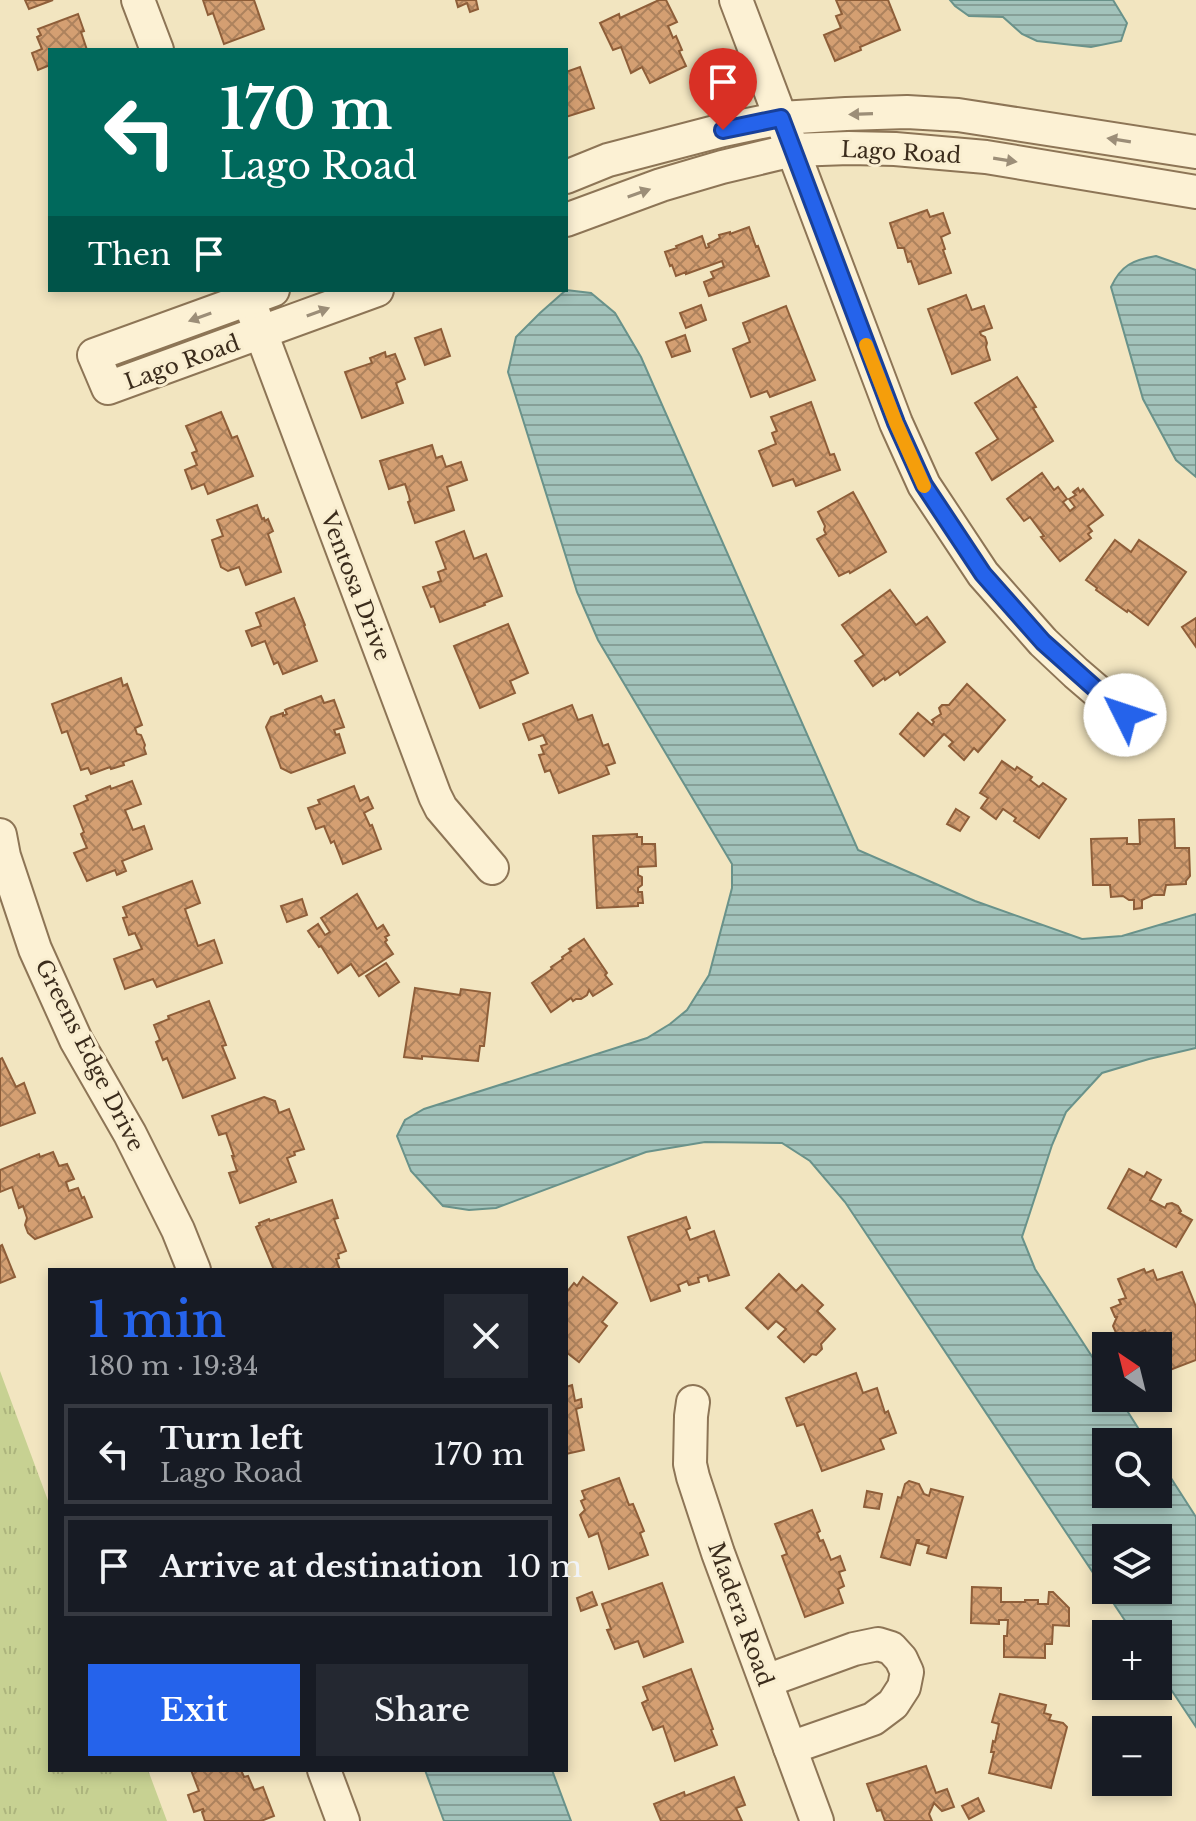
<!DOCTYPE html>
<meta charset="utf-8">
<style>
body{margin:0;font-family:"Libre Baskerville",serif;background:#242831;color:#f1f3f6;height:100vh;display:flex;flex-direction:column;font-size:30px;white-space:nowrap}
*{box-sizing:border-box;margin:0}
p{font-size:26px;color:#9ea1a6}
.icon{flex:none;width:44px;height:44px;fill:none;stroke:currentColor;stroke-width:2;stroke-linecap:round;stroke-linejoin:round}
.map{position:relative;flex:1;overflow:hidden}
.sheet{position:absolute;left:48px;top:1268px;width:520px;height:504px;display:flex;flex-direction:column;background:#171b24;border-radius:0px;box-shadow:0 4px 12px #0003}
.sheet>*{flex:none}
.top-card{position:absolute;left:48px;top:48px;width:520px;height:244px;border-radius:0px;box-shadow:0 4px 12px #0003;background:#00695c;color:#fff;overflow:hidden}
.needle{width:52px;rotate:325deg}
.buttons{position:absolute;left:1092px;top:1332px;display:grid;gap:16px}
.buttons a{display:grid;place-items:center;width:80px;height:80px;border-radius:0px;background:#171b24;box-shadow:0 4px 12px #0003;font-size:40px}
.pin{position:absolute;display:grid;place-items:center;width:68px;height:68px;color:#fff;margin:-82px -34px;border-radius:50% 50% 50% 0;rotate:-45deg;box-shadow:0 0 8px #0007}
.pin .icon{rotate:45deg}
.me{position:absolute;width:88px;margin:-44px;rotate:311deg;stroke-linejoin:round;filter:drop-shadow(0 0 6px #0008)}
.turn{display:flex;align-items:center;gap:28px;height:168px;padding:0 40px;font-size:36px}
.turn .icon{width:104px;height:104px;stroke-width:2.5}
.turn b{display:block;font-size:56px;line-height:68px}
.then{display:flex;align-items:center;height:76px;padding:0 40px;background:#0003;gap:16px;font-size:30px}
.round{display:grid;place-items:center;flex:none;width:84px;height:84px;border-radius:0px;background:#242831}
.head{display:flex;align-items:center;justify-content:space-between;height:136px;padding:0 40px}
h1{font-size:48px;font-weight:600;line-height:60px;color:#2563eb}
.action{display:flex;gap:16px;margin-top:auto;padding:16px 40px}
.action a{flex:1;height:92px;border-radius:0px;background:#2563eb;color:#fff;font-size:32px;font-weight:600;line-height:92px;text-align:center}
.action a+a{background:#242831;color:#f1f3f6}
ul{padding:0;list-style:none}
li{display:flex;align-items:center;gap:24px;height:100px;margin:0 16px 12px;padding:0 24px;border:4px solid #363941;border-radius:0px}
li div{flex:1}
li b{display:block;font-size:30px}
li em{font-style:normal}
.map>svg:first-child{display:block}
</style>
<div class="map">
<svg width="1196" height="1821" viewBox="0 0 1196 1821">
<defs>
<pattern id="grass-tufts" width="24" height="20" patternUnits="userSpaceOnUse" patternTransform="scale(2)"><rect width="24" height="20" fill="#c7d192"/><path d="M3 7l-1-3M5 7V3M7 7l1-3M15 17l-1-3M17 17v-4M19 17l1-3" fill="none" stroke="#acb47d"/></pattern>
<pattern id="water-rules" width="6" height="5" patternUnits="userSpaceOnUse" patternTransform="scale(2)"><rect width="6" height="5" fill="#a3c3bb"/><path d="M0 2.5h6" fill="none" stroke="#869f97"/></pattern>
<pattern id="building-cross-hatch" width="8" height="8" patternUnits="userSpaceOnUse" patternTransform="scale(2)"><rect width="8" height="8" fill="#d49f72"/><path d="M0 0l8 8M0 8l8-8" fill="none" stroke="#ad825d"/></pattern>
</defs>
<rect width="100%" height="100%" fill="#f2e5c0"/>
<path fill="url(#grass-tufts)" d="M0,1371l50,135v264h98l19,51h-167z"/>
<g fill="url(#water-rules)" stroke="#69928a" stroke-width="2" fill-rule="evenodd">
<path d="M950,0h163l14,23 -6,18 -30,6 -54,-6 -15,-7 -19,-17 -34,-1 -14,-10z"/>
<path d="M1156,256l40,14v207l-20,-17 -33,-61 -32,-112c10,-22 22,-27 45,-31z"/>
<path d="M566,290l25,3 24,20 26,44 217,493 117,51 107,38 40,-3 74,-22v134l-47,11 -47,14 -36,39 -14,33 -30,92 13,32 71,109v20h13l28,44h-41v52h52v-36l38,59v210l-38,-57v-36h-24l-289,-432 -35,-41 -28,-18 -77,-1 -59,10 -150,56 -27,2 -26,-4 -32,-35 -14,-35 8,-16 19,-11 223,-71 23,-14 17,-14 22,-35 23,-87v-24l-134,-224 -21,-48 -69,-220 8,-35 24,-24zM1106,1538h52v52h-52z"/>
<path d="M425,1770h127l19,51h-127z"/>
</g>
<g fill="url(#building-cross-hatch)" stroke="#8e5e39" stroke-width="2">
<path d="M25,0h28l-24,9z"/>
<path d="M203,0h51l10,29 -40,15 -11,-31 -5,2z"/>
<path d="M456,0h20l2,9 -8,3 -3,-9 -9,4z"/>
<path d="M659,0h7l11,22 -9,4 5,12 3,-2 6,14 -3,1 7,15 -36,17 -8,-16 -11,6 -10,-26 -8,3 -13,-27 19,-9 1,4z"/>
<path d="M836,0h52l12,30 -40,17 1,3 -26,11 -11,-26 17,-7 -5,-12 6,-2z"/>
<path d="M78,14l6,17 -3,1 6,18h-37v15l-12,5 -6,-17 10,-4 -5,-12 4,-2 -3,-6z"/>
<path d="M580,67l14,41 -28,9v-45z"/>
<path d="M927,210l3,7 13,-4 7,20 -9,4 4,12 -2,1 8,23 -32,11 -8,-23 -3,1 -4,-14h-6l-8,-25z"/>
<path d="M749,227l7,20 2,-1 11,30 -60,20 -5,-14 10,-4 -3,-6 13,-5 -2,-6 -36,13v-2l-10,4 -4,-11 -2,1 -5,-14 12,-4 -1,-2 26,-10 4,12 3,-1 -1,-3 12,-6 -1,-3 11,-3v2z"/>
<path d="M966,295l6,15 12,-4 8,22 -12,4 1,3 4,2 2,6 -1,4 4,13 -38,14 -24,-65z"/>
<path d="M701,305l5,15 -20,8 -6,-15z"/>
<path d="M786,306l29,74 -45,17 -3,-6 -16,6 -18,-48 17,-7 -7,-19z"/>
<path d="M441,329l9,27 -25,9 -10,-27z"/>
<path d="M685,335l5,16 -18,6 -6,-15z"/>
<path d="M385,352l1,5 9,-3 10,25 -9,4 7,20 -41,15 -17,-46 27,-9 -2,-5z"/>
<path d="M1017,377l19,30 -3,1 20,33 -61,39 -16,-27 22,-14 -23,-36z"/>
<path d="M811,402l19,53 4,-1 6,16 -44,16 -3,-7 -20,7 -14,-35 17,-7 -4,-11 5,-2 -6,-14z"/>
<path d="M221,412l11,26 5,-2 16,40 -45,18 -4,-10 -12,5 -7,-19 12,-5 -5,-12 5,-2 -11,-25z"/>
<path d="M432,445l4,13 6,-2 4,11 15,-5 6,18 -20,7 7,23 -39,13 -7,-21 2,-1 -1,-5 -4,-12 -16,5 -9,-28z"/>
<path d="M1042,473l12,17 4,-3 9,12 -4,3 7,9 5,-4 -6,-8 7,-4 -3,-3 5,-4 2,4 3,-3 20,26 -15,11 4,5 -4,3 3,4 -31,23 -19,-24 3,-1 -14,-19 -6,4 -17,-22z"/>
<path d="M853,492l33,60 -36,21 -1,-2 -10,5 -22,-37 9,-5 -2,-4 1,-4 -7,-14z"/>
<path d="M257,505l5,14 2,-1 1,3 3,-2 5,12 -5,3 13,38 -35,13 -7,-18 -11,4 -7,-4 -9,-27 11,-4 -6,-16z"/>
<path d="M464,531l10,28 12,-5 16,42 -18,7 1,2 -45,17 -6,-16 -3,1 -8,-20 18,-6 -3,-9 8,-3 -10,-27z"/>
<path d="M1115,540l16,12 8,-12 47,32 -38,53 -20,-15 -1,2 -31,-22 1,-2 -11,-8z"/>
<path d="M890,590l26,35 11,-8 18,25 -45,33 -2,-4 -13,9 -1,-2 -11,8 -18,-25 9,-6 -22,-30z"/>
<path d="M294,598l11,27 -1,1 13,35 -34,13 -5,-12 -4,2 -9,-23 -13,5 -6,-15 15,-5 -5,-13z"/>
<path d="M1196,618v29l-14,-20z"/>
<path d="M508,624l20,49 -18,8 5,12 -35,15 -26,-62z"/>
<path d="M121,678l2,8 4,-2 15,41 -7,3 2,6 4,1 4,10 -1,3 2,6 -23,8 1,3 -13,4 -1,-2 -19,7 -3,-6 -7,2 -14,-39 -5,2 -10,-29z"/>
<path d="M967,684l38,36 -27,32 -4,-4 -10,12 -15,-14 4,-4 -9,-8 -20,22 -24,-22 18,-21 14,12 2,-3 -2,-2 9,-6 -2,-6 3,-3h7z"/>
<path d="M321,696l3,7 10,-3 10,27 -10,3 2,5 3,-1 6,19 -54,20 -10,-5 -15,-41 5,-10 12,-4v3l4,-2 -2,-4 2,-1z"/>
<path d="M572,705l6,15 14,-5 11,31 5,-2 7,19 -9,3 3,8 -50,19 -9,-23 -5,2 -6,-17 5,-1 -3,-8 6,-2 -4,-9 -14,5 -6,-16z"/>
<path d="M1002,761l13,9 2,-3 15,10 -2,3 9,7 4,-4 23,16 -27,39 -25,-17 2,-3 -13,-9 -7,10 -15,-11 7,-10 -8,-5z"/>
<path d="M132,781l9,23 -16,6 8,20 11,-4 8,23 -30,12 4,10 -9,4 -2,-5 -28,11 -13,-28 13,-5 -6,-14 3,-2 -10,-26 14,-6 -2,-4 24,-10 1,3z"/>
<path d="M354,786l6,15 8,-4 5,11 -9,5 6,13 2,-1 9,24 -38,15 -9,-23 -3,2 -7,-17 -8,3 -8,-21 12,-4 -2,-4z"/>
<path d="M956,809l13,8 -9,14 -13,-7z"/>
<path d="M1174,819l1,29h14l1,28 -4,5v3l-20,1 -2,10h-11l-11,5v8l-8,1v-9h-5l-6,-4 -12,1 -1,-12h-17l-2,-46 36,-1v6h13l-1,-24z"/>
<path d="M637,834v3h5v7h13l1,22 -18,1v8l4,2v8l-4,3v4h4l1,11h-5v3l-41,2 -4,-72z"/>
<path d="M192,881l8,22 -15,6 13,37 16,-6 8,23 -65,24 -4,-8 -28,10 -11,-30 28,-10 -7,-16 -6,2 -6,-17 4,-1 -4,-10z"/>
<path d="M357,894l20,35 6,-4 6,10 -4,2 2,3 -2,2 8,12 -34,22 -8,-12 -13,9 -17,-27 -2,1 -11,-16 10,-7 7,11 5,-3 -9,-14z"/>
<path d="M302,899l5,16 -20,7 -6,-16z"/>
<path d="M584,939l23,34 -2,2 7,9 -19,12 -4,-6 -2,5 -6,4h-5l-3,2 -2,-3 -20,14 -19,-29 20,-14 -1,-2 12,-8 -1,-2 9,-6 -2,-2z"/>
<path d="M386,963l13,19 -20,14 -13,-20z"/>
<path d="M415,988l45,7 1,-6 29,4 -6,53h-4l-2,15 -56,-5v3l-18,-2z"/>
<path d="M209,1001l17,44 -4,1 13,32 -52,20 -16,-40 -4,2 -7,-18 4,-2 -6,-15 15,-6 -1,-3z"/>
<path d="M2,1058l14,29 8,-4 11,30 -35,13v-67z"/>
<path d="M264,1097l11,4 4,12 10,-4 15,40 -10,3 1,3 -8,3 9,24 -56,21 -11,-30 8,-2 -5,-15h2l-8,-23 -7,2 -7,-19z"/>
<path d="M53,1152l6,14 8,-2 7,15 -8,3 3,9 9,-3 4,10 2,-1 8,20 -57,22 -7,-6 -3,-8 2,-7 -4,-12 -4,2 -7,-21 -12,5v-22l39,-16 1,3z"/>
<path d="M1129,1169l15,8 3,-5 14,8 -11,20 15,8 2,-4 5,-1 6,3 3,5 -2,2 13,7 -16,27 -68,-39z"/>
<path d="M332,1200l6,18 -4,1 12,32 -8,3 1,4 -3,1 4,11h-66l-18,-43 4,-2 -1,-2 10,-4 1,2z"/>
<path d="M686,1217l4,11 -4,2 4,10 24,-9 15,44 -20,6 -2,-6 -9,3 1,4 -10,3 -2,-4 -9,4 2,6 -29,10 -23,-64z"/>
<path d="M2,1245l13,32 -15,6v-37z"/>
<path d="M1144,1269l2,4 7,-3 4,10 25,-8 14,35v53l-34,13 -4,-9v-18h-7l-6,-16 -20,10 -8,-5 -4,-9 4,-9h-2l-4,-9 10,-4 -2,-4 7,-2 -8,-19z"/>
<path d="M779,1274l17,17 6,-6 21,20 -6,6 18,18 -14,15 1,5 -6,6 -4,-1 -8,8 -26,-25 8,-8 -10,-8 -8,8 -22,-21z"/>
<path d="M583,1277l34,26 -15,19 5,4 -28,36 -13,-10v-59l8,-10 3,3z"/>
<path d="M856,1373l7,20 14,-5 8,25 3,-2 8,22 -16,6 4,10 -62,22 -18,-47 -7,2 -11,-28z"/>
<path d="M572,1385l3,16 6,-2 1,8 -6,2 8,41 -18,4v-67z"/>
<path d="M619,1478l10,27 4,-1 11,27 -4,2 8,22 -39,14 -11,-36 -9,4 -9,-22 5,-5 -4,-9 4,-2 -3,-8z"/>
<path d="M909,1481l10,3 5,10 5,2 2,-7 32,8 -17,61 -19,-5 2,-7 -11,-3 1,-3h-2l-7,25 -29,-8 17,-60 3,1 4,-14z"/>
<path d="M867,1491l15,3 -3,15 -15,-2z"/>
<path d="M812,1510l8,21 -3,2 3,8 3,-1 8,20 9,-4 5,14 -6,2 5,14 -6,3 5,14 -38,14 -23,-61 5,-2 -12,-30z"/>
<path d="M662,1583l21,59 -39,15 -6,-16 -23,8 -8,-19 4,-1 -9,-25z"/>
<path d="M972,1587l29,1v14h24v-2h13v4h10l1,-12h4l16,16v18l-16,-1 -1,19h-7v14l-41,-1v-21h3l1,-16h-9v4l-28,-1z"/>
<path d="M592,1592l5,13 -16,6 -4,-13z"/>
<path d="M691,1669l22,60 -2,1 6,15 -42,16 -12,-35 -10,4 -11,-27 6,-3 -5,-13z"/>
<path d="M1000,1694l46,11 -2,8 7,2 -2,5 14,3 4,4 -16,61 -62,-15 5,-21h-3l2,-11 2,1 4,-18 -7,-2z"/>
<path d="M926,1766l10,27 11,-4 7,18 -12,4 -8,-8 -5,11 3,7h-47l-4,-11 -4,1 -10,-27z"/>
<path d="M191,1770h50l3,7 4,-1 6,14 9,-3 11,29 -13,5h-56l-3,-9 2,-1 -1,-2 -9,3 -6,-17 11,-4z"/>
<path d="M734,1777l11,28 -9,3 6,13h-81l-7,-17 30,-12 1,4z"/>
<path d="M978,1798l6,13 -15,8 -7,-13z"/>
</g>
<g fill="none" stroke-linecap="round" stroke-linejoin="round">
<g stroke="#8d7556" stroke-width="36">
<g id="minor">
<path d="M138,0l19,50"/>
<path d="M736,0l160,423 28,62 59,89 60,68 33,31 49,42"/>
<path d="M566,177l42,-17 115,-30 58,-12 65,-4 61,-2 51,3 238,37"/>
<path d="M566,220l95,-35 61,-18 71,-17 56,-2 46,1 91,8 210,35"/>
<path d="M245,290l190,506 6,12 51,60"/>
<path d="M273,290l-179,65 14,33 269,-98"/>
<path d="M0,835l4,21 31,93 41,91 54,94 48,96 16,40"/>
<path d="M693,1402l-2,14 -1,48 3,13 25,76 99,268"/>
<path d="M766,1681l88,-32 24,-5 13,4 10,11 6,13 -3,15 -11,17 -20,15 -83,29"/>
<path d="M324,1770l19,51"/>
</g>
</g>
<use href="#minor" stroke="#fcf1d4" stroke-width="32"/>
</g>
<defs><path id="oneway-solid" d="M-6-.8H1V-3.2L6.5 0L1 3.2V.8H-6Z" transform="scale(2)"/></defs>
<g fill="#9c8e78">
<use href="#oneway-solid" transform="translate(861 114) rotate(178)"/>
<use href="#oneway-solid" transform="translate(1119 140) rotate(-171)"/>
<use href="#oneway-solid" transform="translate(1005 160) rotate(9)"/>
<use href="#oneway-solid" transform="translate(639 193) rotate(-19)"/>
<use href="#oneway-solid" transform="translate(318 312) rotate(-20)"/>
<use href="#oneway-solid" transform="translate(200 317) rotate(160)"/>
</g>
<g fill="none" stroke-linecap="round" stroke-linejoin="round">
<g stroke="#184099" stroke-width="20">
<path id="route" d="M723,130l58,-12 115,305 28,62 59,89 60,68 82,73"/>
</g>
<use href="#route" stroke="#2563eb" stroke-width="14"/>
<path stroke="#f59e0b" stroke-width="14" d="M866,345l30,78 28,63"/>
</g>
<g text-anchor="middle" stroke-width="6" stroke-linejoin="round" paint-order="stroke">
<g font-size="22" fill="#3b2c1c" stroke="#f9eed0">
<text transform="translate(901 152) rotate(3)" y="8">Lago Road</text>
<text transform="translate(182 362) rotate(-20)" y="8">Lago Road</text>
<text transform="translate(356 586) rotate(69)" y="8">Ventosa Drive</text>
<text transform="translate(90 1055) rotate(63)" y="8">Greens Edge Drive</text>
<text transform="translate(741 1614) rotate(70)" y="8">Madera Road</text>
</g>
</g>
</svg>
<div class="buttons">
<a><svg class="needle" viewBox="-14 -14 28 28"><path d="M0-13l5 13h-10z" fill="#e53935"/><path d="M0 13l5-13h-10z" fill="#9ea1a6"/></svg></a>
<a><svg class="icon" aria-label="search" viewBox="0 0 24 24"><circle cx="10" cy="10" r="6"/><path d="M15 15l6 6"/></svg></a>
<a><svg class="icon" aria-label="layers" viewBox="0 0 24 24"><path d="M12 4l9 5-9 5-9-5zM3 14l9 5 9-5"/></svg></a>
<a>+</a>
<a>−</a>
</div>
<div class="pin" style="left:723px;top:130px;background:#d93025"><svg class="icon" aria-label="arrive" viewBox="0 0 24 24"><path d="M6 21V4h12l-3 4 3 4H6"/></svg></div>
<svg class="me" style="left:1125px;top:715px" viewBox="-20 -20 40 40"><circle r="19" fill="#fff"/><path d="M0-13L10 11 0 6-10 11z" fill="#2563eb"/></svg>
<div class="top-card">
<div class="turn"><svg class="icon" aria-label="left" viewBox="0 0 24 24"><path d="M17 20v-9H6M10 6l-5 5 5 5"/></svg><div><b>170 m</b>Lago Road</div></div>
<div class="then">Then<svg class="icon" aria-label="arrive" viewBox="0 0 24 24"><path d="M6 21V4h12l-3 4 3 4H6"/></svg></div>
</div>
<section class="sheet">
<div class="head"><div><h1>1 min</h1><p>180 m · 19:34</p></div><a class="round"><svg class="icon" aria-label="close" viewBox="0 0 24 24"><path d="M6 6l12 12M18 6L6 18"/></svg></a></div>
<ul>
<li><svg class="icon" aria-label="left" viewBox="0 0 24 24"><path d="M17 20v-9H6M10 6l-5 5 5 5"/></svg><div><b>Turn left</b><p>Lago Road</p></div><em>170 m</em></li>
<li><svg class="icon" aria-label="arrive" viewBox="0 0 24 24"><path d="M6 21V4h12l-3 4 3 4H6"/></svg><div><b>Arrive at destination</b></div><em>10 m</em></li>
</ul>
<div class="action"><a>Exit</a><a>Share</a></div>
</section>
</div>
